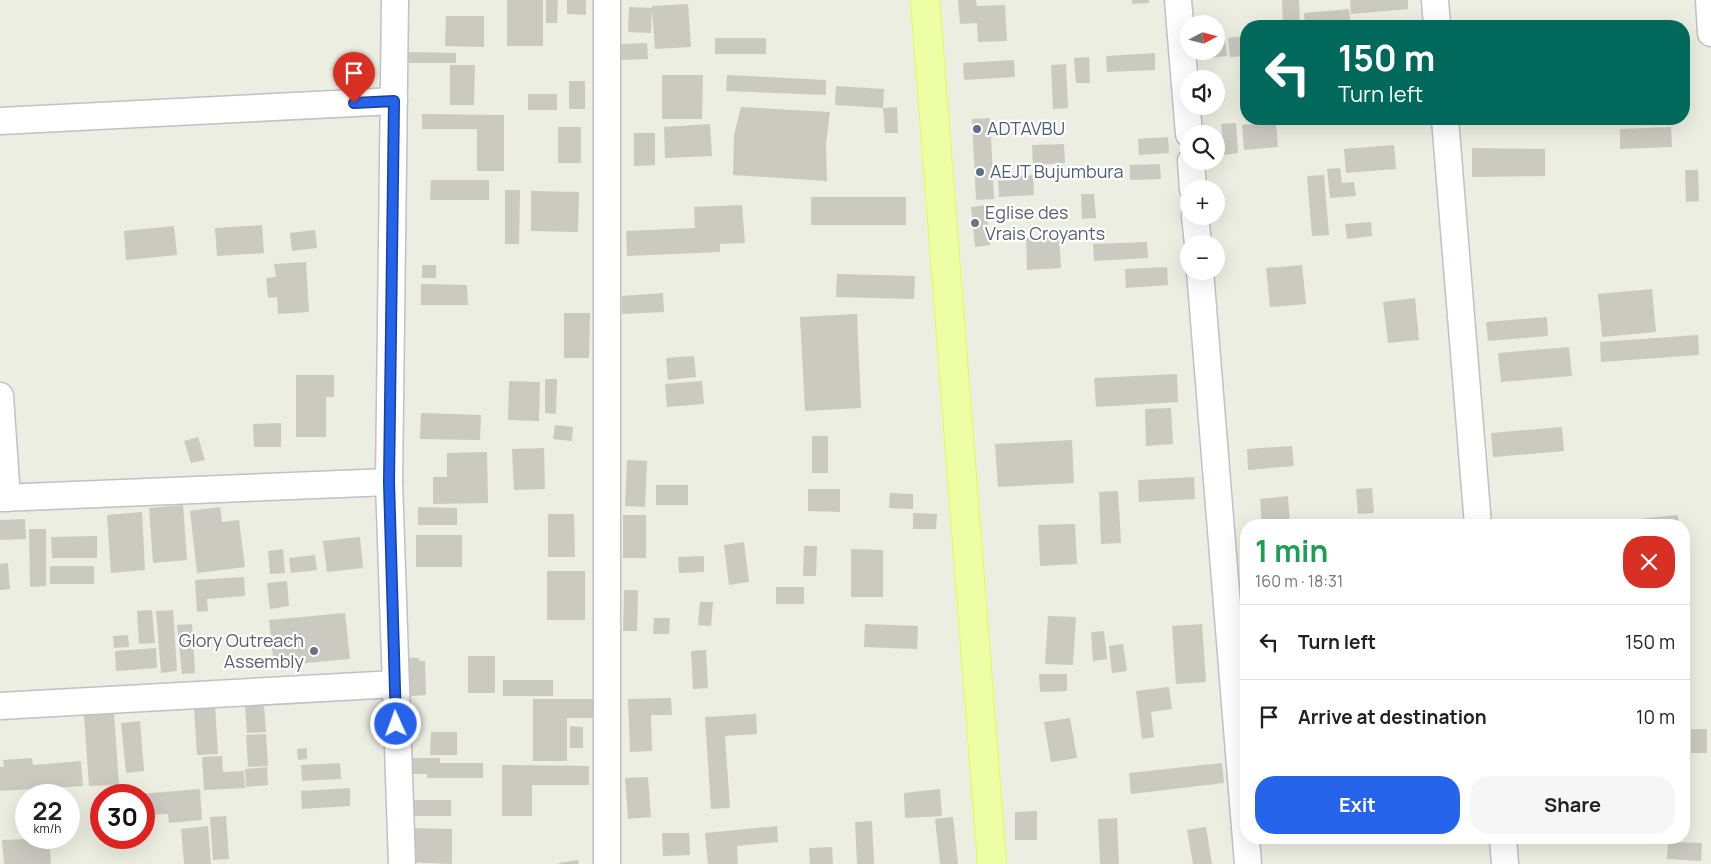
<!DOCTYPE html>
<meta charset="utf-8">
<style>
body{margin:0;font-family:Manrope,sans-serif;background:#f6f6f6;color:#202124;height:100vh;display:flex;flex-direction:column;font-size:19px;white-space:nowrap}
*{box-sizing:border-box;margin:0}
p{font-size:16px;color:#757577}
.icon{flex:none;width:28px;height:28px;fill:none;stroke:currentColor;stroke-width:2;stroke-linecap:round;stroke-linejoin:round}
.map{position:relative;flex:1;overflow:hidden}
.side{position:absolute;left:1240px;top:519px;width:450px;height:325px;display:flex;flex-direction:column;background:#fff;border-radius:20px;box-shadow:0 5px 20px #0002}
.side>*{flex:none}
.top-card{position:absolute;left:1240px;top:20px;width:450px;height:105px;border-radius:20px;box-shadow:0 5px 20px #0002;background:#00695c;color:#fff;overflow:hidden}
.needle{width:32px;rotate:83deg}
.tools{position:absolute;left:1180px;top:15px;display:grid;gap:10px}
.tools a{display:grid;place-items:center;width:45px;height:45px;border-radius:50%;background:#fff;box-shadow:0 5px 20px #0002;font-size:25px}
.speed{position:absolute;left:15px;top:784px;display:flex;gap:10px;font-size:25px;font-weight:700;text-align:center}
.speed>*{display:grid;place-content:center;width:65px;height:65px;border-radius:50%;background:#fff;box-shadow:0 5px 20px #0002;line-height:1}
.speed small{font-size:12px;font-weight:400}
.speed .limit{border:8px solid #d22;background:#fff;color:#111}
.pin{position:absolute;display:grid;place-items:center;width:42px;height:42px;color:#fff;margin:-51px -21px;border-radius:50% 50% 50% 0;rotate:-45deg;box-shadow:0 0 5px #0007}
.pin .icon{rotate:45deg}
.me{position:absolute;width:55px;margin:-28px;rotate:358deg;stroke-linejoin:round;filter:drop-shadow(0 0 4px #0008)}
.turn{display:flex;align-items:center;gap:18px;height:105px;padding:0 15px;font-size:22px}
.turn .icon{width:65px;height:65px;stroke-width:2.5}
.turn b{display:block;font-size:35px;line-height:42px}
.round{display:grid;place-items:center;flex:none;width:52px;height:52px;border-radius:20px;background:#f6f6f6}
.overview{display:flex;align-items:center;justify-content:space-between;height:85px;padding:0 15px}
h1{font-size:30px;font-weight:700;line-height:38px;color:#1e9e55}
.button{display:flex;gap:10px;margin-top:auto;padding:10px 15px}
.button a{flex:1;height:58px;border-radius:20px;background:#2563eb;color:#fff;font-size:20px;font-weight:700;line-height:58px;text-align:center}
.button a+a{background:#f6f6f6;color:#202124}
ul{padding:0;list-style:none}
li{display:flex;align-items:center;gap:15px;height:75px;padding:0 15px;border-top:1px solid #e0e0e0}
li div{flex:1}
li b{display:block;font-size:19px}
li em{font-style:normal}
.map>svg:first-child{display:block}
</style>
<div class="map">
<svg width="1711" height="864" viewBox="0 0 1711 864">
<rect width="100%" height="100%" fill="#eceee1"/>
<g fill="#cacac0">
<rect x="507" y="0" width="36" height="46"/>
<path d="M546,0h12l-1,23h-11z"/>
<path d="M567,0h19v15l-19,-1z"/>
<path d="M958,0h18l1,6 28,-1 2,36 -29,1 -1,-19 -17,1z"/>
<path d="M1132,0h17v3l-17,1z"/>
<path d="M1282,0h17l1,26h-17z"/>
<path d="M1350,0h58v9l-57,5z"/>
<path d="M688,4l3,43 -36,2 -3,-40 -1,24 -23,-1 1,-25 23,1v-2z"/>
<path d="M1349,9l2,17h-46l-1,-13z"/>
<path d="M446,16h38v31l-39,-1z"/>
<path d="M1409,22v4h-32v-1z"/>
<path d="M1246,36v20l-16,1 -2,-19z"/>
<rect x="715" y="38" width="51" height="16"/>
<path d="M1216,38h9l2,18 -20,2v-7h9z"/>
<path d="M647,43l1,16 -29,1v-16z"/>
<path d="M407,52l49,1v10h-48z"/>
<path d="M1155,53v17l-48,2 -1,-16z"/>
<path d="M1089,57l1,26h-14l-2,-25z"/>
<path d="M1014,60l1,17 -51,3 -1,-17z"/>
<path d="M1066,64l2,44 -15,1 -2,-44z"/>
<path d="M450,65h25l-1,40h-24z"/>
<path d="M662,75h41l-1,44h-40z"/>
<path d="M727,75l99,5v15l-100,-4z"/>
<rect x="569" y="81" width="16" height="28"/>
<path d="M836,86l48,3 -1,19 -48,-3z"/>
<rect x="528" y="94" width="29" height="16"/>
<path d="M741,107l89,5 -4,32 1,37 -94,-6 1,-40z"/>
<path d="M897,107l1,26h-13l-2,-25z"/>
<path d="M422,114l82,1v56h-27v-42h-55z"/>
<path d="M990,118l4,81 -18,1 -4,-81z"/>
<path d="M1276,122l2,25 -34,3 -2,-25z"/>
<path d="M1236,123l2,30 -14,2 -3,-31z"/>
<path d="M710,124l2,32 -47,2 -1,-31z"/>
<rect x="558" y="127" width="23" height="36"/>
<path d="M1671,127l1,20 -52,2v-20z"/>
<path d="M634,133h21v32l-21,1z"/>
<path d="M1168,137l1,16 -30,2 -1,-16z"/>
<path d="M1064,144l1,19 -32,2 -1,-20z"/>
<path d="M1394,145l2,24 -50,4 -2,-24z"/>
<path d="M1472,148l73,1v27l-73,1z"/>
<path d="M1160,164l1,15 -31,1v-15z"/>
<path d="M1340,168l2,15 12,-1 2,14 -26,2 -3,-29z"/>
<path d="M1685,170h13l1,31 -13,1z"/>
<path d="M1033,175l1,20 -35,2 -1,-20z"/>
<path d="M1324,175l5,60 -17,1 -5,-60z"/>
<path d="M431,180h58v20h-59z"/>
<path d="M505,190h15l-1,54h-14z"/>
<path d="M531,191l48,1 -1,40 -47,-1z"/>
<path d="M1081,194h13l2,24 -14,1z"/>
<rect x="811" y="197" width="95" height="28"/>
<path d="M742,205l3,38 -25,1v8l-93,4 -1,-25 69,-3 -1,-21z"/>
<path d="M986,205l4,40 -15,2 -4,-40z"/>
<path d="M1371,222l1,14 -25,3 -2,-15z"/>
<path d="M262,225l2,28 -47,3 -2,-28z"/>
<path d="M174,226l3,29 -51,5 -2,-29z"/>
<path d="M315,230l2,18 -25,3 -2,-18z"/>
<path d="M1059,236l2,32 -34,2 -1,-32z"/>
<path d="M1147,242l1,16 -54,3 -1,-17z"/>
<path d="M306,262l3,50 -31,2 -1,-17 -9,1 -2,-20 10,-1 -2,-13z"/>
<rect x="422" y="265" width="14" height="13"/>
<path d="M1302,265l4,39 -36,3 -4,-39z"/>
<path d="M1167,267l1,18 -42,3 -1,-19z"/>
<path d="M837,274l78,2 -1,23 -78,-2z"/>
<path d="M421,284l46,1 1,20h-47z"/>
<path d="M1652,289l4,43 -54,5 -4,-43z"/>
<path d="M663,293l1,19 -42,2v-18z"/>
<path d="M1415,298l4,42 -31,3 -5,-41z"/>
<path d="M564,313h26l-1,45h-25z"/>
<path d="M857,314l4,94 -56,3 -5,-94z"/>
<path d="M1547,317l1,19 -60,5 -2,-19z"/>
<path d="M1698,335l1,20 -98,7 -1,-20z"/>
<path d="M1569,347l3,29 -71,6 -3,-29z"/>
<path d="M694,356l2,21 -28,3 -2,-22z"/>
<path d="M1177,374l1,28 -82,5 -2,-29z"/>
<path d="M296,375h38v22h-8v40h-30z"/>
<path d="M545,379h12l-1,35 -11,-1z"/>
<path d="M509,381l31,1 -1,39 -31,-1z"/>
<path d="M702,381l2,23 -37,3 -2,-23z"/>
<path d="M1171,408l2,36 -27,2 -1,-37z"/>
<path d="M421,413l60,2 -1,25 -60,-1z"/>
<path d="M281,423v24h-27l-1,-23z"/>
<path d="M555,425l18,2 -1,14 -19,-2z"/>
<path d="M1562,427l2,24 -71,6 -2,-24z"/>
<rect x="812" y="436" width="16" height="37"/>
<path d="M198,437l7,23 -14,3 -7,-22z"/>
<path d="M1072,440l2,43 -76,4 -3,-43z"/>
<path d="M1292,446l2,20 -46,4 -1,-21z"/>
<path d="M544,448l1,41 -31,1 -2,-41z"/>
<path d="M487,452l1,51 -55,1v-27h14v-24z"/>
<path d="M627,460l20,1 -2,46 -20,-1z"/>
<path d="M1194,477l1,22 -56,3 -1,-22z"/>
<rect x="656" y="485" width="32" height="20"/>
<path d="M1372,488l2,25 -16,1 -2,-25z"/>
<path d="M808,489h32v23l-32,-1z"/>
<path d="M1118,491l3,52 -20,1 -2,-52z"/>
<path d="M890,493l23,1v15l-24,-1z"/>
<path d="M1288,496l2,29h-28l-2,-26z"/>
<path d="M183,505l4,55 -34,3 -4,-55z"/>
<path d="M220,507l2,15 17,-2 6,47 -48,6 -7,-62z"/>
<path d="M418,507l39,1v17h-39z"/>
<path d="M142,512l3,58 -34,3 -4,-58z"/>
<path d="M913,513l24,1 -1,15h-23z"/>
<path d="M548,514h26l1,43h-27z"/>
<rect x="623" y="515" width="23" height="43"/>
<path d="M1678,515l1,10h-41l-1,-6z"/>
<path d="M25,519l1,20 -26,1v-20z"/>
<path d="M1075,524l2,40 -37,2 -2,-41z"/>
<path d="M29,529h17v57l-16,1z"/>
<rect x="416" y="535" width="46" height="32"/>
<path d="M97,536v22h-45l-1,-21z"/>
<path d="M360,537l3,31 -36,4 -4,-31z"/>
<path d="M744,542l5,40 -20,3 -5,-40z"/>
<path d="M804,546h13l-1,30h-13z"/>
<path d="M283,549l2,24 -15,1 -2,-23z"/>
<path d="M851,549l32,1v47h-32z"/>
<path d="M315,555l2,15 -26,3 -2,-15z"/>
<path d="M704,556v16l-25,1 -1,-16z"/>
<path d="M8,563l2,26 -10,1v-26z"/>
<rect x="50" y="566" width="44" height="18"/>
<rect x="547" y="571" width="38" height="49"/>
<path d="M244,577l1,19 -38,3 1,12 -11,1 -2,-32z"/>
<path d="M287,581l2,25 -19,3 -3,-26z"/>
<rect x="776" y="587" width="28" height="17"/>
<path d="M624,590h14l-1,41h-14z"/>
<path d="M700,602h13l-2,24 -13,-1z"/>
<path d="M152,610l3,33 -16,1 -2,-33z"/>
<path d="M173,610l4,61 -16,2 -5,-62z"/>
<path d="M345,613l5,46 -76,7 -5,-46z"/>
<path d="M1048,616l28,1 -3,48 -28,-1z"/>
<path d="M654,618h16l-1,16h-16z"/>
<path d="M192,624l3,49 -13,1 -5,-49z"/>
<path d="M865,624l53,2 -1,23 -53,-2z"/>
<path d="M1202,624l4,58 -30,2 -4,-58z"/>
<path d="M1104,631l3,28 -14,2 -2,-29z"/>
<path d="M128,635l1,12 -15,1 -1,-12z"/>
<path d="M1123,644l4,27 -15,2 -3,-27z"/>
<path d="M156,648l1,20 -41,3 -1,-20z"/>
<path d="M706,650l2,38 -15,1 -2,-38z"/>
<rect x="468" y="656" width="27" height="37"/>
<path d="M398,657l21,1v3h6l1,34 -15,1 -1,-12h-12z"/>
<path d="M1039,674h28v17l-27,1z"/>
<rect x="503" y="680" width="50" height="16"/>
<path d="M1169,687l3,22 -21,3 3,25 -12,2 -6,-48z"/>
<path d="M671,698l1,17h-21l1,36 -22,1 -2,-53z"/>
<path d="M533,699h64v19h-30v43h-34z"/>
<path d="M215,706l3,48 -21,1 -3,-48z"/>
<path d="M245,706h19l2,26 -19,1z"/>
<path d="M114,713l5,72 -30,1 -5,-71z"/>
<path d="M756,714l1,20 -32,2 5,72 -19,1 -6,-92z"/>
<path d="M1070,718l7,40 -26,4 -7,-40z"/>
<path d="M140,721l4,50 -18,2 -5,-50z"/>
<path d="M570,726l13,1v21h-13z"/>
<rect x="1691" y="729" width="16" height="24"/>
<path d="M431,732h26v23h-27z"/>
<path d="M266,734l2,32 -20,1 -2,-32z"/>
<path d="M307,748v11l-9,1 -1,-11z"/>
<path d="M222,756l1,16 21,-1 1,17 -41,2 -2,-33z"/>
<path d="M32,758l1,7 48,-4 2,25 -83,5v-24h4l-1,-7z"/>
<path d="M412,758h28v5h43v15h-56v-4h-15z"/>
<path d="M340,763l1,16 -39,2 -1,-16z"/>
<path d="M1222,763l2,20 -93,11 -2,-21z"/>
<path d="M502,765l87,1v19h-57v31h-30z"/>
<path d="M267,767l1,18 -22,2 -1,-18z"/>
<path d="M648,777l3,40 -23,2 -3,-41z"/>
<path d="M350,788v18l-48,3 -1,-18z"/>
<path d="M200,789l2,31 -33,3 -1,-9 -20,1v3l-4,1v-24l-4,-1z"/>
<path d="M940,789l2,27 -37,2 -1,-25z"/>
<path d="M413,800h38v16h-37z"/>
<path d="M1037,811v29h-22v-28z"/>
<path d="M226,816l3,43 -16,1 -3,-43z"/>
<path d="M953,817l5,47h-18l-5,-45z"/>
<path d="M1117,818l2,46h-19l-2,-45z"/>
<path d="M872,821l2,43h-17l-2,-42z"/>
<path d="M208,826l3,38h-27l-3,-35z"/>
<path d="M777,826l1,16 -41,4 1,18h-30l-3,-31z"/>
<path d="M1206,827l6,37h-19l-6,-34z"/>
<path d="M404,828l48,1v35l-49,-2z"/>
<path d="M662,833h27l1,22 -27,1z"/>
<path d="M49,838l2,26h-47l-2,-24z"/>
<path d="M1519,838h33l1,2 -34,3z"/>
<path d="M1668,842l34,1 -1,18 -34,-2z"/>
<path d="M832,847l1,17h-23l-1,-16z"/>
<path d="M578,860l1,4h-20v-1z"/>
</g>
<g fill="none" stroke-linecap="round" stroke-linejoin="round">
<g stroke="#c0c0c8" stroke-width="29">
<g id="street">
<path d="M395,0l-6,482 13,382"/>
<path d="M1178,0l11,134"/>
<path d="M1435,0l2,26"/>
<path d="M1709,0l2,33"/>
<path d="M1445,119l33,406"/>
<path d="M0,121l394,-20"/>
<path d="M1191,161l2,28"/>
<path d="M1195,216l3,28"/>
<path d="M1200,271l48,593"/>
<path d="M0,396l7,102"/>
<path d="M0,498l389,-16"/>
<path d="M0,706l395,-22"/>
<path d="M1503,838l2,26"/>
<path d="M607,864v-864"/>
</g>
</g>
<g stroke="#eaf94e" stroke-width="30">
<path id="primary" d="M925,0l67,864"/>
</g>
<use href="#street" stroke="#fff" stroke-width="26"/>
<use href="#primary" stroke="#edffa4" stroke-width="28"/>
</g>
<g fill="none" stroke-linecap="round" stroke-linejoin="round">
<g stroke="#184099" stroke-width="12">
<path id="route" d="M354,103l40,-2 -5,381 7,242"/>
</g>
<use href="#route" stroke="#2563eb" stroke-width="9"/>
</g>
<g fill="#5c6f8a" stroke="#fff" stroke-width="2">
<circle cx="977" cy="129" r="5"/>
<circle cx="980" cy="172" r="5"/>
</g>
<g fill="#6b7280" stroke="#fff" stroke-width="2">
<circle cx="975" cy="223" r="5"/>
<circle cx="314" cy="651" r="5"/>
</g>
<g text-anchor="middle" stroke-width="4.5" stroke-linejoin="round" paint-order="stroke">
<g font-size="18" fill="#4e5e75" stroke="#fff" text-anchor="start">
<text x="987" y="135">ADTAVBU</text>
<text x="990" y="178">AEJT Bujumbura</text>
</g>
<g font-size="18" fill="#5b616d" stroke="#fff" text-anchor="start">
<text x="985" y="219">Eglise des<tspan x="985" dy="21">Vrais Croyants</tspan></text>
<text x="304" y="647" text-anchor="end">Glory Outreach<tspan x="304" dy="21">Assembly</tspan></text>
</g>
</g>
</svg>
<div class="tools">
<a><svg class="needle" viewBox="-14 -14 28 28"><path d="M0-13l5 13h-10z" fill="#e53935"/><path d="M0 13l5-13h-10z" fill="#757577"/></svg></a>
<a><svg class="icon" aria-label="sound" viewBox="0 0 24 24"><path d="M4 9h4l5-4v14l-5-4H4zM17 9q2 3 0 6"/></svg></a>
<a><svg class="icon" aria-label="search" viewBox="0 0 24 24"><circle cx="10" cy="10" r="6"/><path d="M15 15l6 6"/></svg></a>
<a>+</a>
<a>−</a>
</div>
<div class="speed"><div>22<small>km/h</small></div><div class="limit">30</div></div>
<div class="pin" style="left:354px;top:103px;background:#d93025"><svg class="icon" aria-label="arrive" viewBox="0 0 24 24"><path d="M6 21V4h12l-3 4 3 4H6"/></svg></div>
<svg class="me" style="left:396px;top:724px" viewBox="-20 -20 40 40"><circle r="17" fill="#2563eb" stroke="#fff" stroke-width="3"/><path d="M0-11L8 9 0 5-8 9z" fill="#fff"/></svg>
<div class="top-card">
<div class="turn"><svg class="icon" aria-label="left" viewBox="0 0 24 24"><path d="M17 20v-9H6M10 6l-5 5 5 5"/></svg><div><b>150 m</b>Turn left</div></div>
</div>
<section class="side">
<div class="overview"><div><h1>1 min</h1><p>160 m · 18:31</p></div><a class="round" style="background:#d93025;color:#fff"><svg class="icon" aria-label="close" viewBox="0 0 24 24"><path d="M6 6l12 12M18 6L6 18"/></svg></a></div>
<ul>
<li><svg class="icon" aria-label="left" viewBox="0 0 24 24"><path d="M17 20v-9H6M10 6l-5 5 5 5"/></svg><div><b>Turn left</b></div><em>150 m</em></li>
<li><svg class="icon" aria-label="arrive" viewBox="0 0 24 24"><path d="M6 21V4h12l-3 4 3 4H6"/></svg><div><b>Arrive at destination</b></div><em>10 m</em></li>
</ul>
<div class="button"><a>Exit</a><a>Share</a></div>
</section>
</div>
